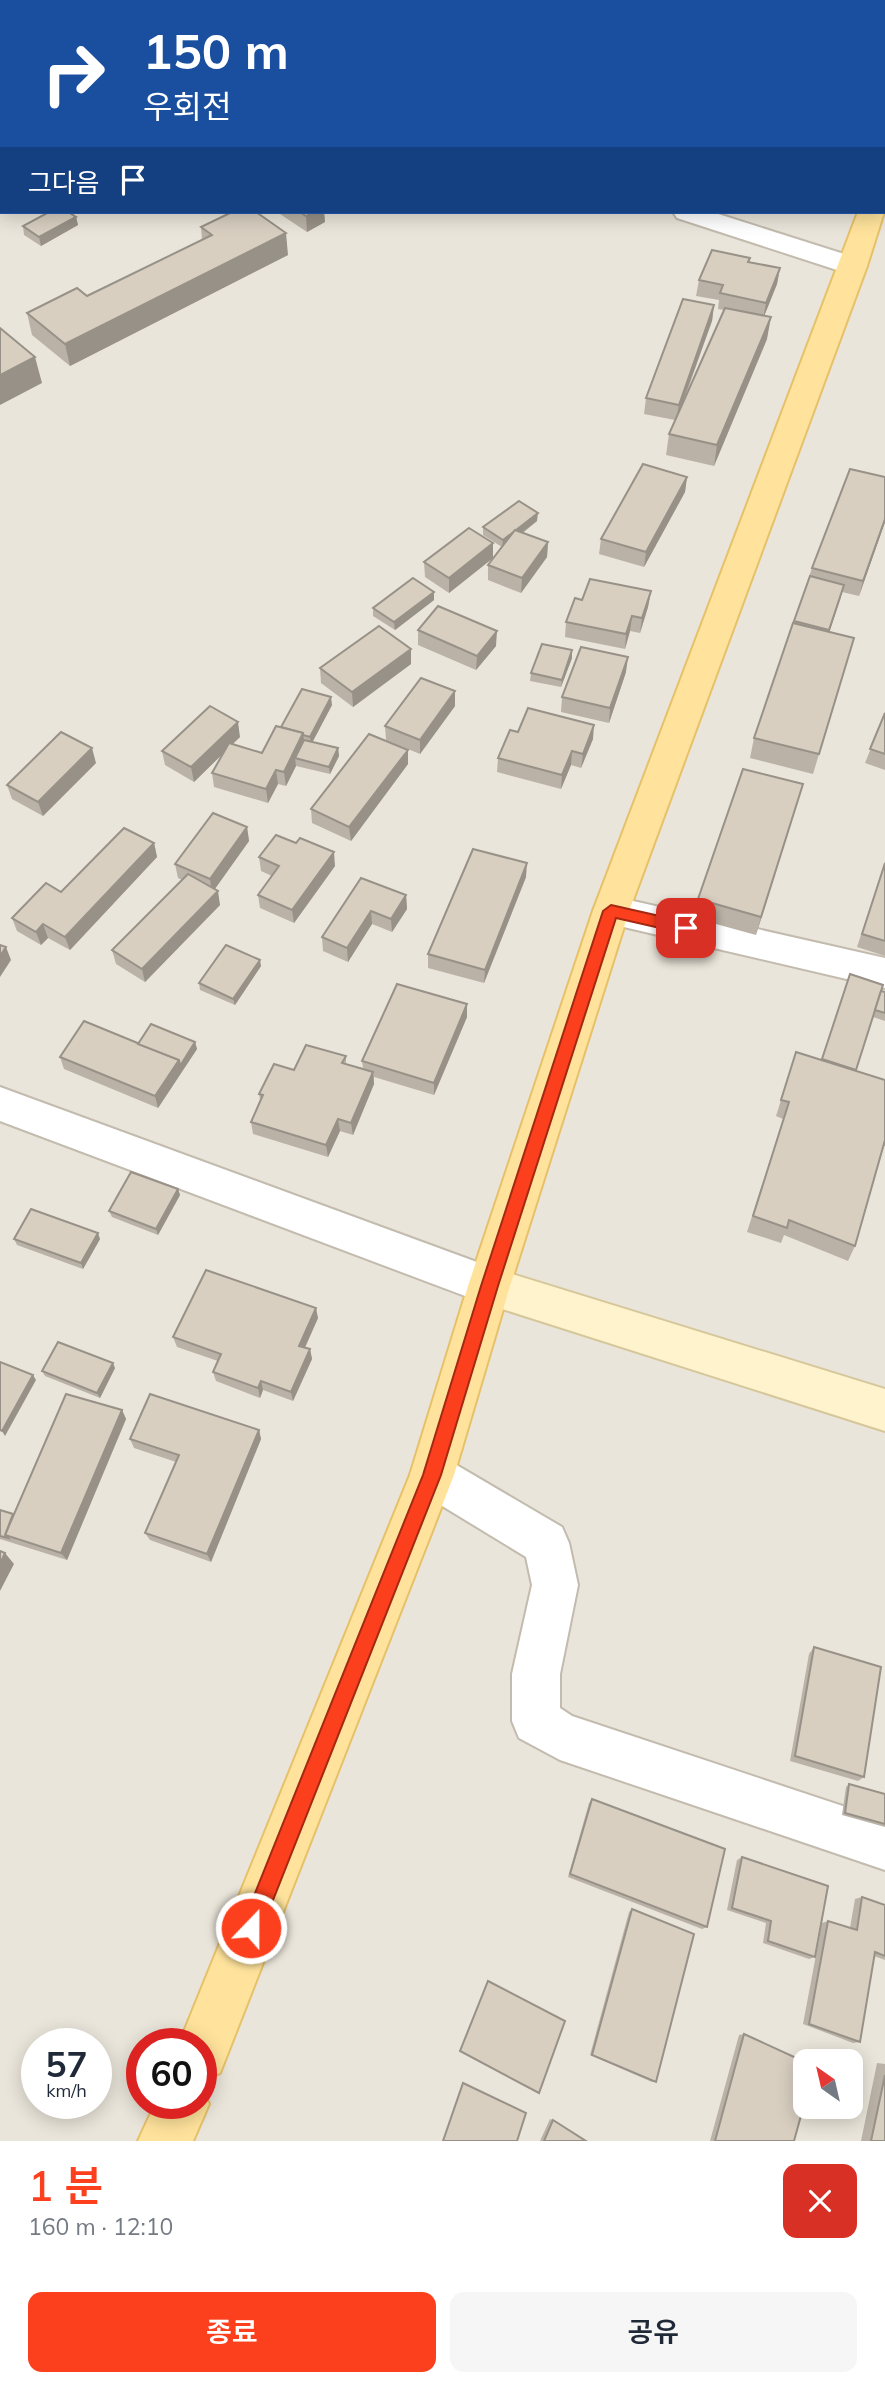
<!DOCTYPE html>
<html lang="ko">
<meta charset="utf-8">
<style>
body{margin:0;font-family:Mulish,"Noto Sans KR",sans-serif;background:#f6f6f7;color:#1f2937;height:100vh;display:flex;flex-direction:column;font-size:26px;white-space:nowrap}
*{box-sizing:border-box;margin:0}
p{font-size:23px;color:#747a83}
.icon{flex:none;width:38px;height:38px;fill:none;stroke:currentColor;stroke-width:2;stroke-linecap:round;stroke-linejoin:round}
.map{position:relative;height:2141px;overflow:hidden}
.sheet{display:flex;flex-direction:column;background:#fff;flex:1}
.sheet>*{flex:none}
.guide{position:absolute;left:0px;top:0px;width:886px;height:214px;box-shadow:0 4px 18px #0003;background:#1a4fa0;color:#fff;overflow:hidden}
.needle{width:46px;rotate:326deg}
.tools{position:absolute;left:793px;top:2049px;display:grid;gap:14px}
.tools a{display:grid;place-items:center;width:70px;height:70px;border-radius:14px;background:#fff;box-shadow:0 4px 18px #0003;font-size:35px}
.speed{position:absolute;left:21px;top:2028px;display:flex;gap:14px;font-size:35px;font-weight:700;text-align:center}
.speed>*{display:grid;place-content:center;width:91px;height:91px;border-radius:50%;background:#fff;box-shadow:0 4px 18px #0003;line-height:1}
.speed small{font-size:18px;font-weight:400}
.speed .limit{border:10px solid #d22;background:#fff;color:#111}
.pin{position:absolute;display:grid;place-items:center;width:60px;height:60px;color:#fff;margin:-30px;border-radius:14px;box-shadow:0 4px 10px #0006}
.me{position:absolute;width:77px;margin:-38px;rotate:22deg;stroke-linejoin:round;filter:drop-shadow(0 0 5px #0008)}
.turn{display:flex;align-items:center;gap:24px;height:147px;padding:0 28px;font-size:32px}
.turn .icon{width:91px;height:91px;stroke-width:2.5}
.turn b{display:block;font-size:49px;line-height:60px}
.then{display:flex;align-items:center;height:66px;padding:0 28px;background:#0003;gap:14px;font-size:26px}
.round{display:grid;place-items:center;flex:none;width:74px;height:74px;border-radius:14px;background:#f6f6f7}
.overview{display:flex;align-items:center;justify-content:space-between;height:119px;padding:0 28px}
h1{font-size:42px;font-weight:600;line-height:52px;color:#fc3f1d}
.action{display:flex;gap:14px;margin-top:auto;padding:14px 28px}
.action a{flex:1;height:80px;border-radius:14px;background:#fc3f1d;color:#fff;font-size:28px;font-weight:600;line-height:80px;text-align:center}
.action a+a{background:#f6f6f7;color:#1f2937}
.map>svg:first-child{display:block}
</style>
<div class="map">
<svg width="885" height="2141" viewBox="0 0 885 2141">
<rect width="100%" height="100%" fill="#f6f3ec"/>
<path fill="#eae5da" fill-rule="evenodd" d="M0,0h885v2141h-885zM2,2h882v210h-882zM37,2044h59v60h-59zM142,2044h59v60h-59zM805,2062h45v45h-45z"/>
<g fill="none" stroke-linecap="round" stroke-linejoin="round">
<g stroke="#c2bbae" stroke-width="4">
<g id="minor">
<rect x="0" y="10" width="2" height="14"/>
<rect x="884" y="138" width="1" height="16"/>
<path d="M673,212h39l151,48 4,6 -4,6 -10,2 -10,-2 -166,-54z"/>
<path d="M611,896l274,62v30l-287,-67 -5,-10 5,-10z"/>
<path d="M0,1087l504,185 6,14 -6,14 -15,5 -489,-184z"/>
<path d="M432,1453l16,7 114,67 7,16 9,42 -18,89v34l12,8 313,104v50l-325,-110 -41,-22 -7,-17v-47l20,-89 -6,-28 -110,-67 -6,-15 6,-15z"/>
</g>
</g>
<g stroke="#d6c79b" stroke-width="4">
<path id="secondary" d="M489,1267l396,122v42l-411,-131 -6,-14 6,-14z"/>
</g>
<g stroke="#e6c16a" stroke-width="4">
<g id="primary">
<path d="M885,161v20h-1v-19z"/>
<path d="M884,211v1l-17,54 -238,645 -119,375 -56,189 -234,598 -19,7v-36h-22l231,-569 58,-189 125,-375 265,-699z"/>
<path d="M201,2086l8,18 -16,37h-55l17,-37h46z"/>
</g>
</g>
<use href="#minor" fill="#fff" fill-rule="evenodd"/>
<use href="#secondary" fill="#fff3cd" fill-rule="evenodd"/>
<use href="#primary" fill="#ffe39c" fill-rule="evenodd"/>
</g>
<g fill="#bab2a6">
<path d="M83,0h43l-1,2h-42z"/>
<path d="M216,0h15l-1,2h-13z"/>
<path d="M254,0h57l-2,2h-50z"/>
<path d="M415,0h18l-1,2h-17z"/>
<path d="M439,0h24l-1,2h-13z"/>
<path d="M661,0h85l-1,2h-84z"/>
<path d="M2,134v39l-2,-1v-37z"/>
<path d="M277,212h47l1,10 -18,10z"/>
<path d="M76,217l2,8 -37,21 -17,-11 -1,-9z"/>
<path d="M201,227l87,28 -218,111 -38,-31 -5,-22 60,-17 115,-56z"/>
<path d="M750,258l-1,4 31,6 -3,16 -13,32 3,23 -53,127 -48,-11 3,-21 6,-14 -31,-6 2,-16 68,-93 -2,16 -30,85 42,-96 -6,-1 1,-9 -23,-4 3,-16z"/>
<path d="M687,477l-2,15 -41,75 -45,-13 2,-15z"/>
<path d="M537,521l-14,12 25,9 -1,15 -26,36 -33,-13v-15l14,-18 -19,-12v-8z"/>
<path d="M885,522l-26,74 -17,-4 -13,40 25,6 -41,136 -63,-16 4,-20 58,-170z"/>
<path d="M493,558l-44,35 -24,-16 -1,-15z"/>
<path d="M651,591l-3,16 -8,26 -10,-2 -5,18 -60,-12 1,-15 16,-22z"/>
<path d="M434,592v8l-39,30 -22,-14v-8z"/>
<path d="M418,630l78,16 -20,24 -58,-25z"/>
<path d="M411,649v15l-58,43 -32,-24 -1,-15z"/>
<path d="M572,650v8l-11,29 -31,-6 1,-8z"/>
<path d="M626,672l-17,51 -48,-11 1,-15z"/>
<path d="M332,705l-20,37 26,6 1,8 -9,18 -34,-8 -10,20 -8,-2 -10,19 -54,-16 -2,-14 10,-19 -28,28 -29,-17 -3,-14 78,-14 -8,7 30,9 19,-26z"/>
<path d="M455,706l-35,48 -34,-14 -1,-14z"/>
<path d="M885,713v57l-20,-7z"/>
<path d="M518,732l75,7 -12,29 -10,-3 -10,24 -64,-17 1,-14z"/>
<path d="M408,750v14l-57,77 -39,-18 -1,-14z"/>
<path d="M96,763l-53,53 -31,-17 -5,-14z"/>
<path d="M797,804l-41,131 -62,-17 4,-19z"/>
<path d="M247,827l2,14 -35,49 6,15 -75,77 -29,-18 -4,-14 70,-70 -4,-2 -3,-14z"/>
<path d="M154,843l3,14 -87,93 -22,-12 -7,7 -24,-14 -5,-13z"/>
<path d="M259,857l76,9 -41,57 -34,-15 -2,-13 14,-19 -11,-5z"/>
<path d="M885,862v94l-28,-9z"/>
<path d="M526,877l-42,106 -56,-15v-14z"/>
<path d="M361,878l45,17 1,14 -15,23 -20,-8 -24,38 -25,-11 -1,-14z"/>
<path d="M261,966l-26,39 -35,-15 -1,-7z"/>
<path d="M850,974l35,18v29l-12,-4 -17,54 29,9v66h-2l-28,100 -7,15 -64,-26 -3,8 -34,-11 36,-113 -7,-3 20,-64 25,8z"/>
<path d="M467,1004v13l-33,78 -60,-18v7l-21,51 -13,-4 -12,26 -75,-23 -2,-12 9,-22 -1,-6 35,-24 52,-14v8l17,4 -1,-7z"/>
<path d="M195,1042l2,7 -39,59 -94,-39 -4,-12 78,-13z"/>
<path d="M178,1189l2,6 -22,40 -46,-18 -3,-6z"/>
<path d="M14,1239h86l-17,30 -66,-24z"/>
<path d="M318,1318l-13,30 5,1 2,10 -19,42 -30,-11 -3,8 -44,-17 -3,-9 5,-11 -41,-14 -4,-10z"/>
<path d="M115,1368l-15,30 -55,-22 -3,-5z"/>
<path d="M122,1410l4,9 -59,141 -67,-21v-29l13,4z"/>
<path d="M259,1430l2,9 -50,123 -61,-22 -5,-7 31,-71 -42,-14 -4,-9z"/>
<path d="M814,1647l50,130 -6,4 -68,-20 19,-107z"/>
<path d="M849,1784l36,10v33l-43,-12 4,-28z"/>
<path d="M592,1799l115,128 -5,2 -134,-52 21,-74z"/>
<path d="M742,1857l73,100 -6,2 -46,-16 3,-20 -39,-13 10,-50z"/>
<path d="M862,1897l23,8v55l-11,-4 -14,86 -7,1 -50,-19 19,-101 6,-2 22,7 5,-29z"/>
<path d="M632,1909l24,173h-4l-62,-27 39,-143z"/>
<path d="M744,2034l50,107h-84l29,-106z"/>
<path d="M877,2063l8,1v77h-24z"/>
<path d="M550,2119l3,1 33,21h-46z"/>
</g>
<g fill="#979187">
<path d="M112,0h14l-1,2h-14z"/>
<path d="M295,0h16l-2,2h-15z"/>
<path d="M582,0h10v2h-12z"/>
<path d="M734,0h12l-1,2h-12z"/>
<path d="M313,212h11l1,10 -18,10 -1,-16z"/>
<path d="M76,217l2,8 -37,21 -2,-9z"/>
<path d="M286,233l2,22 -218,111 -5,-22z"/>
<path d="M780,268l-3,16 -14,35 3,-16z"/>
<path d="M714,305l-2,16 -36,99 3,-15z"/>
<path d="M771,317l-4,22 -53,127 3,-21z"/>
<path d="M35,357l7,26 -42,22v-30z"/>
<path d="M687,477l-2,15 -41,75 2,-15z"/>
<path d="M538,513l-1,8 -35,27 1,-8z"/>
<path d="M885,519v3l-26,74 4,-15z"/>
<path d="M548,542l-1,15 -26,36 1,-15z"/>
<path d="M493,543v15l-44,35v-15z"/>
<path d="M844,585l-4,15 -15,45 4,-15z"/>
<path d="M651,591l-3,16 -8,26 2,-15z"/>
<path d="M434,592v8l-39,30 -1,-8z"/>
<path d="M632,616l-2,15 -5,18 1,-15z"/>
<path d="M497,631l-1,15 -20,24 1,-14z"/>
<path d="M411,649v15l-58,43 -1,-15z"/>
<path d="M572,650v8l-11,29 1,-7z"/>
<path d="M628,657l-2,15 -17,51 1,-15z"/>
<path d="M455,691v15l-35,48v-14z"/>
<path d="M331,697l1,8 -21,40 -1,-8z"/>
<path d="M238,722l2,15 -46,45 -3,-15z"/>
<path d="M594,725l-1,14 -12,29 2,-14z"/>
<path d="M303,733l2,14 -10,11 1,8 -10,20 -2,-14z"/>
<path d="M92,748l4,15 -53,53 -5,-14z"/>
<path d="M338,748l1,8 -9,18 -1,-7z"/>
<path d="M408,750v14l-57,77 -2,-14z"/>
<path d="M572,751l-1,14 -10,24 1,-14z"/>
<path d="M276,770l2,14 -10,19 -2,-14z"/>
<path d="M803,784l-6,20 -41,131 5,-18z"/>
<path d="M247,827l2,14 -37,52 -2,-14z"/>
<path d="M154,843l3,14 -87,93 -5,-13z"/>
<path d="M334,852l1,14 -41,57 -2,-13z"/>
<path d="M527,863l-1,14 -42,106 1,-13z"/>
<path d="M218,891l2,14 -75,77 -3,-13z"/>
<path d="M406,895l1,14 -15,23 -1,-13z"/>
<path d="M371,911l1,13 -24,38 -1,-14z"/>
<path d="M43,924l5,14 -7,7 -5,-13z"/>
<path d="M6,947l5,13 -11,17v-21z"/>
<path d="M260,960l1,6 -26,39 -2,-6z"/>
<path d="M467,1004v13l-33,78v-12z"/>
<path d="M195,1042l2,7 -39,59 -3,-12 24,-36z"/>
<path d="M373,1072l1,12 -21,51 -2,-12z"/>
<path d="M338,1119l2,12 -12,26 -2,-12z"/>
<path d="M178,1189l2,6 -22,40 -2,-6z"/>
<path d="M98,1233l2,6 -17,30 -2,-6z"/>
<path d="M316,1308l2,10 -17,38 -2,-10z"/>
<path d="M310,1349l2,10 -19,42 -2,-9z"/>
<path d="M113,1363l2,5 -15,30 -3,-5z"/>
<path d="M33,1375l3,5 -31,56 -3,-5z"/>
<path d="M261,1381l2,9 -3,8 -2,-10z"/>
<path d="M122,1410l4,9 -59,141 -6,-7z"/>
<path d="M259,1430l2,9 -50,123 -4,-8z"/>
<path d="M5,1553l9,11 -14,27v-27z"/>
</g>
<g fill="#d8cfc1" stroke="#979187" stroke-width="2">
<path d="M11,0h23l10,2h-35z"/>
<path d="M169,0h32l-1,2h-33z"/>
<path d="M365,0h37l-1,2h-37z"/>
<path d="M500,0h32l-1,2h-33z"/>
<path d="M549,0h33l-2,2h-32z"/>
<path d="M2,134v22l-2,1v-22z"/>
<path d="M49,212h19l8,5 -37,20 -16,-11z"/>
<path d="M232,212h24l30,21 -221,111 -38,-31 50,-25 10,8 125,-61 -11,-8z"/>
<path d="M300,212h13l-7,4z"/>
<path d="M712,250l38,8 -2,4 32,6 -14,35 -46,-10 3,-8 -24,-5z"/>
<path d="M683,299l31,6 -35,100 -33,-7z"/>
<path d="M725,308l46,9 -54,128 -48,-11z"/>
<path d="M0,328l35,29 -35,18z"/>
<path d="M643,464l44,13 -41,75 -45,-13z"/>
<path d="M850,469l35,8v42l-22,62 -51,-13z"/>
<path d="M519,501l19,12 -35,27 -20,-13z"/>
<path d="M469,528l24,15 -44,35 -25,-16z"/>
<path d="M515,530l33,12 -26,36 -34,-13z"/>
<path d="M810,576l34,9 -15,45 -35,-9z"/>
<path d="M413,578l21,14 -40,30 -21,-14z"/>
<path d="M590,579l61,12 -9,27 -10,-2 -6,18 -60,-12 9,-24 7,2z"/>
<path d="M438,606l59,25 -20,25 -59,-26z"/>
<path d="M793,623l61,15 -35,116 -65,-16z"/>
<path d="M379,626l32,23 -59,43 -32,-24z"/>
<path d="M542,644l30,6 -10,30 -31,-7z"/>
<path d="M581,647l47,10 -18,51 -48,-11z"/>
<path d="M421,678l34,13 -35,49 -35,-14z"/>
<path d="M302,689l29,8 -21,40 -7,-2v-2l-22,-6z"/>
<path d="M210,706l28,16 -47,45 -29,-16z"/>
<path d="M528,708l66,17 -11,29 -11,-3 -10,24 -64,-17 12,-28 8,2z"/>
<path d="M885,713v41l-15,-5z"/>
<path d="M276,726l27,7 -19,39 -8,-2 -10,19 -54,-16 17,-30 33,10z"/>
<path d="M61,732l31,16 -54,54 -31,-17z"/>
<path d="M369,734l39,16 -59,77 -38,-18z"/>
<path d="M304,740l34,8 -9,19 -34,-9z"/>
<path d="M743,769l60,15 -42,133 -63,-18z"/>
<path d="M213,813l34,14 -37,52 -35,-15z"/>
<path d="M124,828l30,15 -89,94 -22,-13 -7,8 -24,-14 34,-35 15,9z"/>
<path d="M276,835l20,8 4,-5 34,14 -42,58 -34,-15 21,-29 -20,-9z"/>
<path d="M473,849l54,14 -42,107 -57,-16z"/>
<path d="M885,863v78l-23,-7z"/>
<path d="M188,874l30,17 -76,78 -30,-19z"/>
<path d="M361,878l45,17 -15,24 -20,-8 -24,37 -25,-11z"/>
<path d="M0,945l6,2 -6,9z"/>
<path d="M226,945l34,15 -27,39 -34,-16z"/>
<path d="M850,974l33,11 -27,85 -34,-11z"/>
<path d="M397,984l70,20 -33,79 -72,-22z"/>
<path d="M881,991l4,1v21l-10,-3z"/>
<path d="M84,1021l95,39 -24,36 -95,-39z"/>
<path d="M151,1024l44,18 -15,24 -1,-6 -41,-16z"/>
<path d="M306,1045l40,11 -4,7 31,9 -22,51 -13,-4 -12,26 -75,-23 12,-27 -4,-1 15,-30 20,6z"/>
<path d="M796,1052l89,28v60l-30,106 -66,-26 -2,8 -34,-12 36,-114 -8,-2z"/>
<path d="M131,1172l47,17 -22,40 -47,-18z"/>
<path d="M31,1209l67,24 -17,30 -67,-24z"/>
<path d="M206,1270l110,38 -17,38 11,3 -19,43 -30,-11 -3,7 -45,-16 8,-18 -48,-17z"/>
<path d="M58,1342l55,21 -16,30 -55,-22z"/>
<path d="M0,1362l33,13 -31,56 -2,-1z"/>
<path d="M66,1394l56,16 -61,143 -56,-18z"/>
<path d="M150,1394l109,36 -52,124 -62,-21 34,-78 -49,-16z"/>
<path d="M0,1510l13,4 -8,21 3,3 -8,-2z"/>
<path d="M0,1551l5,2 -5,11z"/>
<path d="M814,1647l67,20 -17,110 -69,-21z"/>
<path d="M849,1784l36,10v30l-40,-11z"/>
<path d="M592,1799l133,50 -18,78 -137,-53z"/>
<path d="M742,1857l86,29 -13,71 -47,-16 3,-20 -39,-13z"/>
<path d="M862,1897l23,8v51l-10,-4 -15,90 -51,-18 19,-103 29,9z"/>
<path d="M632,1909l62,25 -38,148 -64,-27z"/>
<path d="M488,1981l77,40 -26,72 -79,-42z"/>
<path d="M744,2034l61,28v39l-11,40h-79z"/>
<path d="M885,2075v66h-14z"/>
<path d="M463,2083l63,30 -9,28h-74z"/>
<path d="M553,2120l33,21h-42z"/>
</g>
<path fill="#fc3f1d" stroke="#a42913" stroke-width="2" d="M611,905l75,17 7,6 -7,6 -70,-16 -118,368 -57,189 -179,453 -3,8 -8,3 -7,-3 -3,-8 182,-453 58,-189 122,-375z"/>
</svg>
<div class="tools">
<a><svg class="needle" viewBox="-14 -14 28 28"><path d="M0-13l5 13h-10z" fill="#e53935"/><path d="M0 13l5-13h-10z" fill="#747a83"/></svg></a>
</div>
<div class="speed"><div>57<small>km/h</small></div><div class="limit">60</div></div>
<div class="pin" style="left:686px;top:928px;background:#d93025"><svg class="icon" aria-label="arrive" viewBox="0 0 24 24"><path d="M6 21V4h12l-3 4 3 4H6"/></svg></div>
<svg class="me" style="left:251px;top:1928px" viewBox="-20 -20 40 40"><circle r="17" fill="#fc3f1d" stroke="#fff" stroke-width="3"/><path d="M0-11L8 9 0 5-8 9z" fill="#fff"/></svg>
<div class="guide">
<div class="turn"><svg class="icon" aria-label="right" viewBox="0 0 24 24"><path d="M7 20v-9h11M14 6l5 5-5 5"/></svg><div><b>150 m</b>우회전</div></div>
<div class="then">그다음<svg class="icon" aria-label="arrive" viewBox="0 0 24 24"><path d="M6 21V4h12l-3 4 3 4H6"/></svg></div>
</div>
</div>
<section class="sheet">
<div class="overview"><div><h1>1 분</h1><p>160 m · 12:10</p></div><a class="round" style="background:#d93025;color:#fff"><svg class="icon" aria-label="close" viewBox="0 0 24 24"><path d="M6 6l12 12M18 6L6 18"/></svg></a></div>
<div class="action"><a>종료</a><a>공유</a></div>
</section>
